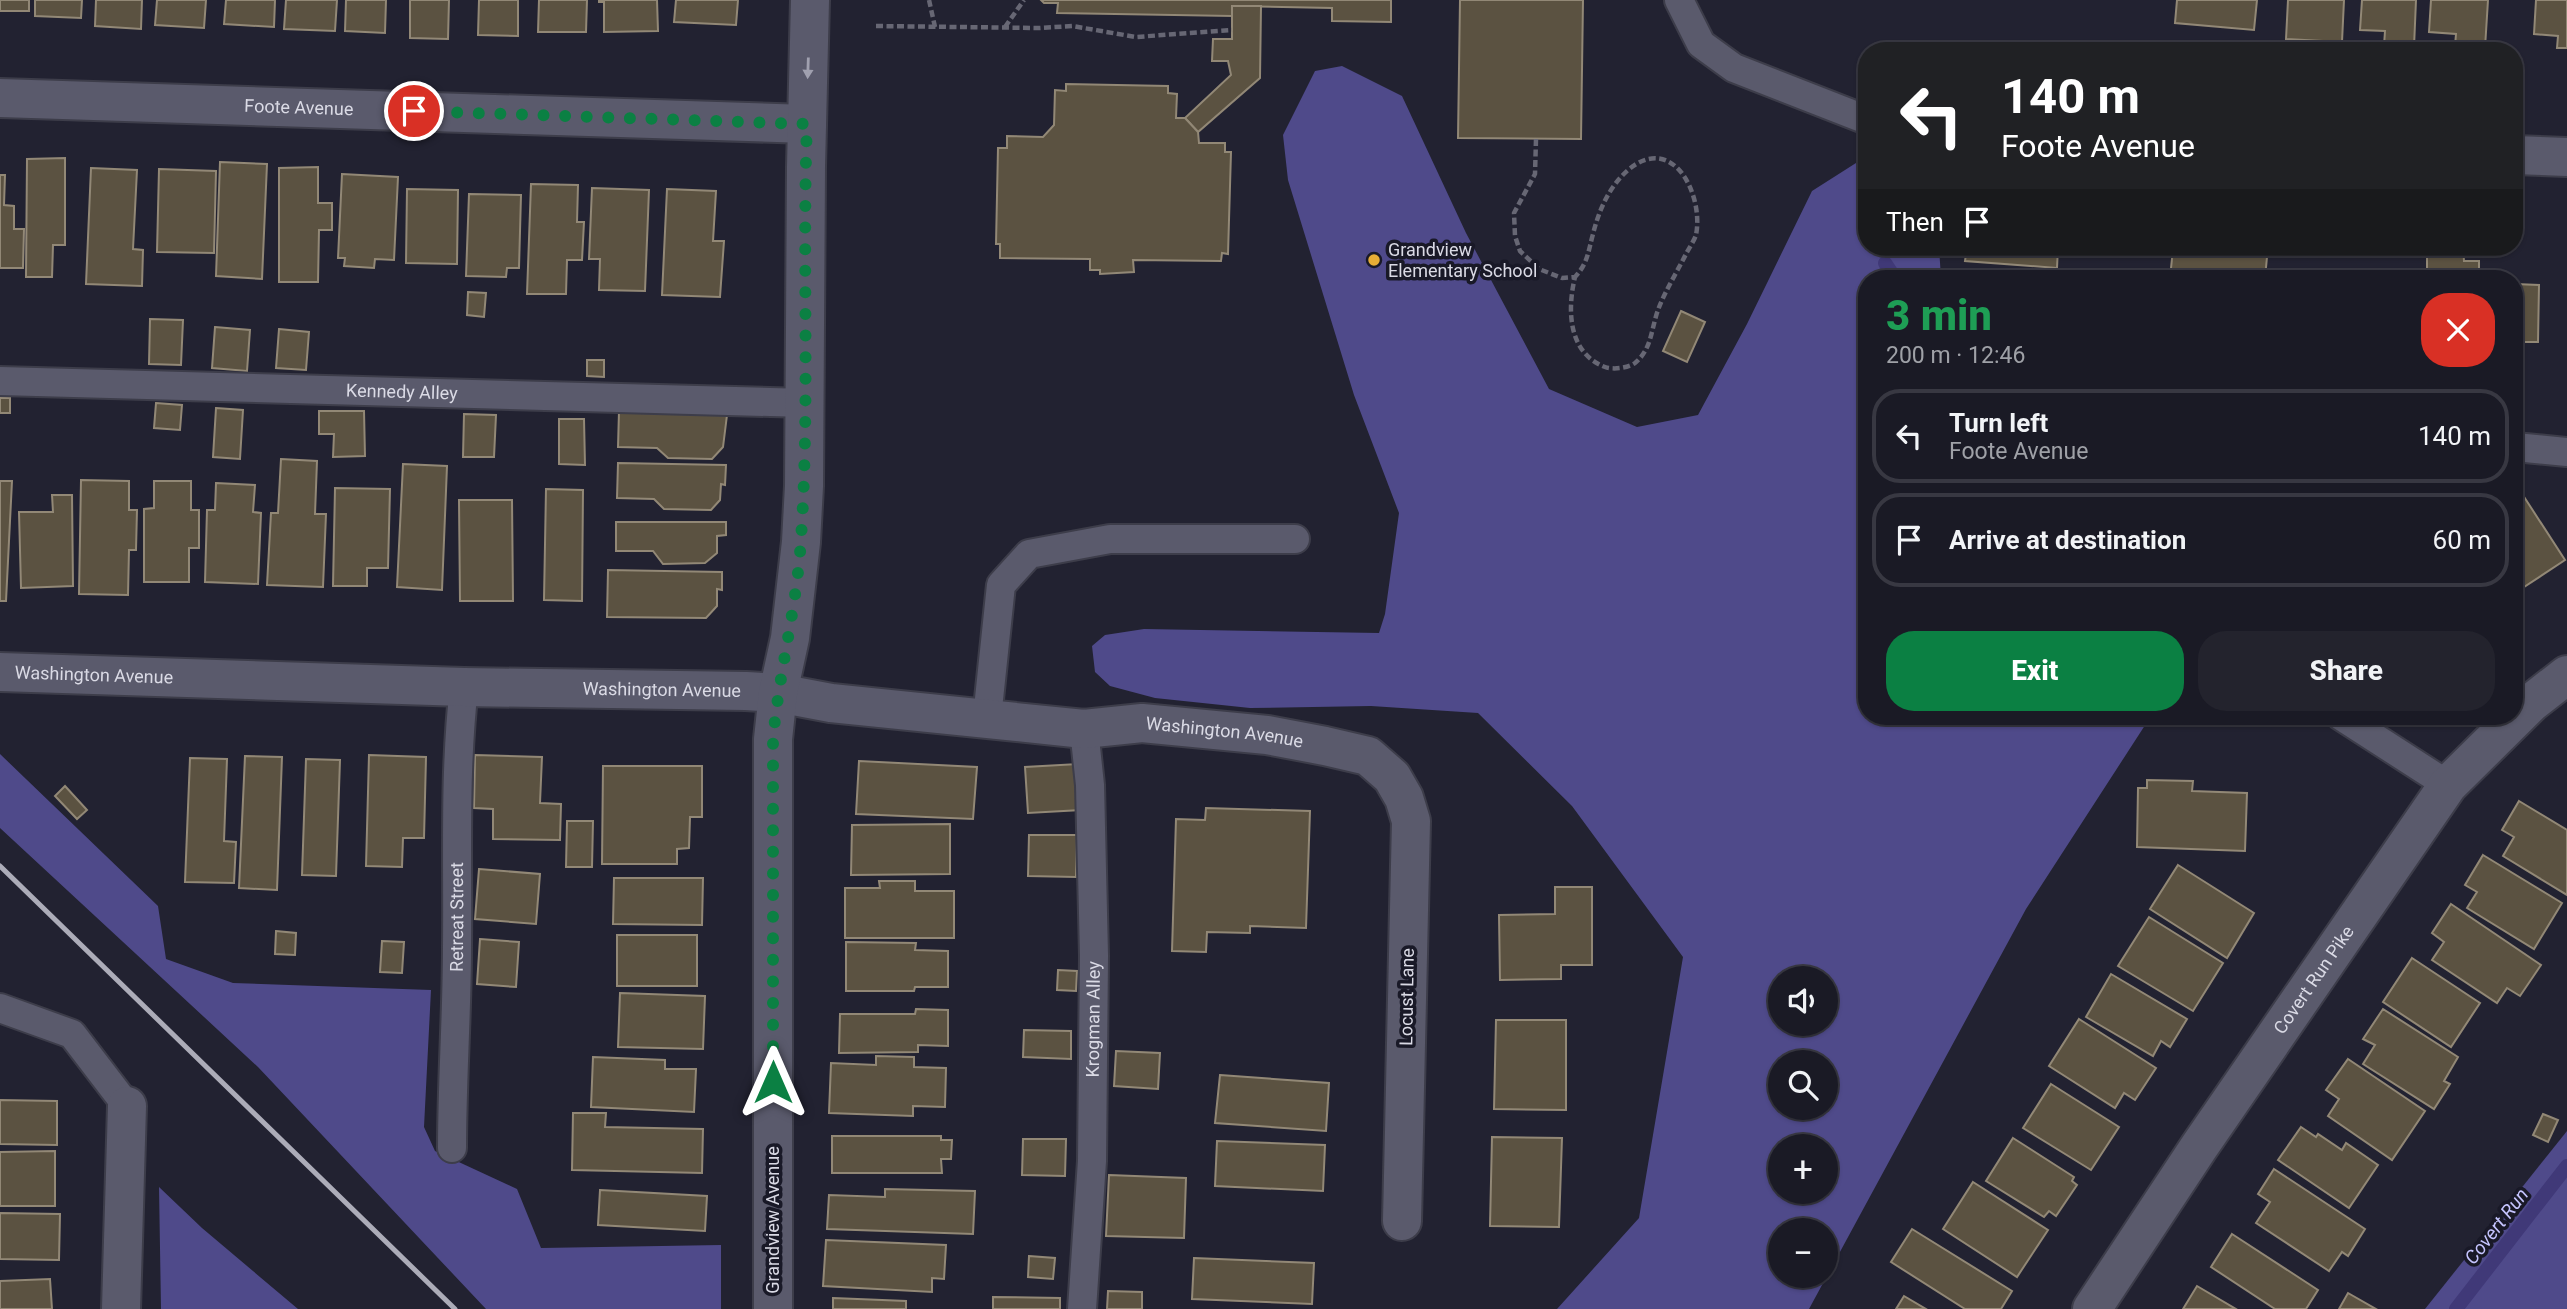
<!DOCTYPE html>
<meta charset="utf-8">
<style>
body{margin:0;font-family:Roboto,sans-serif;background:#23232d;color:#f1f3f6;height:100vh;display:flex;flex-direction:column;font-size:26px;white-space:nowrap}
*{box-sizing:border-box;margin:0}
p{font-size:23px;color:#9fa1a7}
.icon{flex:none;width:38px;height:38px;fill:none;stroke:currentColor;stroke-width:2;stroke-linecap:round;stroke-linejoin:round}
.map{position:relative;flex:1;overflow:hidden}
.drawer{position:absolute;left:1858px;top:270px;width:665px;height:455px;display:flex;flex-direction:column;background:#1a1a25;border-radius:28px;box-shadow:0 2px 5px #0004,0 0 0 2px #383842}
.drawer>*{flex:none}
.hud{position:absolute;left:1858px;top:42px;width:665px;height:214px;border-radius:28px;box-shadow:0 2px 5px #0004,0 0 0 2px #383842;background:#202124;color:#fff;overflow:hidden}
.fabs{position:absolute;left:1768px;top:966px;display:grid;gap:14px}
.fabs a{display:grid;place-items:center;width:70px;height:70px;border-radius:50%;background:#1a1a25;box-shadow:0 2px 5px #0004,0 0 0 2px #383842;font-size:35px}
.pin{position:absolute;display:grid;place-items:center;width:60px;height:60px;color:#fff;margin:-30px;border:4px solid #fff;border-radius:50%;box-shadow:0 2px 7px #0007}
.me{position:absolute;width:77px;margin:-38px;rotate:0deg;stroke-linejoin:round;filter:drop-shadow(0 0 5px #0008)}
.turn{display:flex;align-items:center;gap:24px;height:147px;padding:0 28px;font-size:32px}
.turn .icon{width:91px;height:91px;stroke-width:2.5}
.turn b{display:block;font-size:49px;line-height:60px}
.then{display:flex;align-items:center;height:66px;padding:0 28px;background:#0003;gap:14px;font-size:26px}
.round{display:grid;place-items:center;flex:none;width:74px;height:74px;border-radius:28px;background:#23232d}
.head{display:flex;align-items:center;justify-content:space-between;height:119px;padding:0 28px}
h1{font-size:42px;font-weight:800;line-height:52px;color:#1e9e55}
.button{display:flex;gap:14px;margin-top:auto;padding:14px 28px}
.button a{flex:1;height:80px;border-radius:28px;background:#0b8043;color:#fff;font-size:28px;font-weight:800;line-height:80px;text-align:center}
.button a+a{background:#23232d;color:#f1f3f6}
ul{padding:0;list-style:none}
li{display:flex;align-items:center;gap:21px;height:94px;margin:0 14px 10px;padding:0 14px;border:4px solid #383842;border-radius:28px}
li div{flex:1}
li b{display:block;font-size:26px}
li em{font-style:normal}
.map>svg:first-child{display:block}
</style>
<div class="map">
<svg width="2567" height="1309" viewBox="0 0 2567 1309">
<rect width="100%" height="100%" fill="#222231"/>
<g fill="#4f4a8a" fill-rule="evenodd">
<path d="M1342,66l60,30 64,137 83,156 88,38 61,-12 49,-91 65,-133 55,-35v91h72l2,31h-74v438h284l-125,193 -217,400h-252l82,-91 44,-261 -111,-151 -94,-93 -107,-7 -121,2 -95,-10 -45,-12 -15,-14 -3,-26 13,-11 39,-6 235,4 6,-19 14,-101 -45,-118 -66,-215 -5,-45 32,-64zM1780,978h45v46h-45zM1780,1062h45v46h-45zM1780,1146h45v46h-45zM1780,1230h45v46h-45z"/>
<path d="M0,754l158,152 8,53 67,24 198,7 -7,137 11,24 82,38 24,59 180,-3v64h-235l-228,-242 -258,-239z"/>
<path d="M2567,1131v178h-142z"/>
<path d="M159,1187l43,41 96,81h-137z"/>
</g>
<g fill="none" stroke-linecap="round" stroke-linejoin="round">
<g stroke="#403978" stroke-width="14">
<path d="M1885,263l10,15"/>
<path d="M2456,1309l111,-143"/>
</g>
</g>
<g fill="#5b5241" stroke="#928876" stroke-width="2">
<rect x="0" y="0" width="29" height="11"/>
<path d="M35,0h47l-1,18 -46,-2z"/>
<path d="M96,0h46l-1,29 -46,-3z"/>
<path d="M157,0h49l-2,28 -49,-3z"/>
<path d="M226,0h49l-1,27 -50,-3z"/>
<path d="M286,0h51l-2,31 -51,-2z"/>
<path d="M346,0h40l-1,33 -40,-2z"/>
<path d="M410,0h39l-1,39 -38,-1z"/>
<path d="M479,0h39v36l-40,-1z"/>
<path d="M539,0h48l-1,32h-48z"/>
<path d="M599,0h58l1,31 -54,1v-30h-5z"/>
<path d="M676,0h62l-2,25 -62,-3z"/>
<path d="M1041,0h350v22l-59,-1v-13l-100,-2v10l-175,-3 1,-10h-14z"/>
<path d="M1460,0h123l-2,139 -123,-1z"/>
<path d="M2177,0h80l-3,30 -79,-7z"/>
<path d="M2288,0h56l-2,42 -56,-3z"/>
<path d="M2362,0h54l-2,47 -30,-1 1,-15 -25,-1z"/>
<path d="M2431,0h57l-3,48 -30,-2 1,-12 -27,-2z"/>
<path d="M2536,0h31v48h-10l1,-12 -24,-2z"/>
<path d="M1232,6h29l-1,72 -62,54 -13,-14 46,-43 -3,-14h-16l1,-22h19z"/>
<path d="M1066,84l102,2v7l9,1 -1,24h9l13,14 1,11h26v9h6l-3,102 -6,-1 -1,8 -88,-1 1,12 -34,2v-4h-10v-11l-90,-1v-14h-4l2,-96h9v-12l36,1 11,-12 1,-35 11,1z"/>
<path d="M65,158v87h-12l-1,32h-26l1,-118z"/>
<path d="M220,162l47,2 -5,115 -46,-3z"/>
<path d="M318,167v36h14v27h-13l-1,52h-39v-114z"/>
<path d="M91,168l46,2 -4,79 10,1 -1,36 -56,-2z"/>
<path d="M159,169l57,2 -2,82 -57,-1z"/>
<path d="M342,174l56,3 -4,83 -19,-1 -1,9 -30,-2 1,-8h-7z"/>
<path d="M0,175h5l-1,30 10,1v23h10l-1,39h-23z"/>
<path d="M531,184l47,1 -1,37h7l-2,38h-15l-1,34h-39z"/>
<path d="M592,188l57,2 -4,101 -46,-1 1,-31h-11z"/>
<path d="M407,189l51,1 -1,74 -51,-1z"/>
<path d="M667,189l49,2 -3,50h11l-4,56 -58,-2z"/>
<path d="M469,194l52,1 -2,73h-12l-1,9 -40,-1z"/>
<path d="M1967,247h91l-1,21 -92,-7z"/>
<path d="M2427,247h36l1,14h15v17h-52z"/>
<path d="M2173,249l94,8 -2,21h-95z"/>
<path d="M2515,284l24,1 -1,57h-23z"/>
<path d="M468,292l18,1 -2,24 -17,-2z"/>
<path d="M1681,311l24,11 -18,40 -24,-11z"/>
<path d="M150,319l33,1 -2,45 -32,-1z"/>
<path d="M215,327l35,3 -3,41 -35,-3z"/>
<path d="M279,329l30,3 -3,38 -30,-2z"/>
<path d="M587,360h17v17l-17,-1z"/>
<rect x="0" y="398" width="10" height="15"/>
<path d="M156,403l26,2 -2,25 -26,-2z"/>
<path d="M216,408l27,2 -3,49 -27,-2z"/>
<path d="M319,411h45l1,45 -32,1 1,-23h-15z"/>
<path d="M619,411l108,4 -4,32 -11,12 -44,-1 -11,-10 -39,-1z"/>
<path d="M464,414l32,1 -2,42h-31z"/>
<path d="M559,419h25l1,46 -26,-1z"/>
<path d="M281,459l36,2 -2,53h11l-3,73 -56,-2 4,-72h7z"/>
<path d="M618,463l108,2 -1,20 -4,-1 -1,16 -9,10 -47,-1 -10,-10 -37,-1z"/>
<path d="M403,464l44,2 -5,124 -45,-3z"/>
<path d="M81,480l48,1v29h8l-1,40h-7l-1,45 -49,-1z"/>
<path d="M0,481h12l-6,120h-6z"/>
<path d="M154,481h37v29h8v38h-10v34h-45v-73l10,-1z"/>
<path d="M216,483l39,2 -2,27 8,1 -3,71 -53,-2 2,-72h8z"/>
<path d="M2517,486l48,74 -50,33v-105z"/>
<path d="M335,488l55,1 -2,79h-21v18h-34z"/>
<path d="M546,489l37,1 -1,111 -38,-1z"/>
<path d="M52,495h20l1,91 -52,2 -2,-76h34z"/>
<path d="M459,500h53l1,101h-53z"/>
<path d="M616,522h110v13l-9,1v17l-12,10 -42,1 -10,-13h-37z"/>
<path d="M608,570l114,2v18l-5,-1v17l-11,12 -99,-1z"/>
<path d="M369,755l57,2 -2,81h-21l-1,29 -36,-1z"/>
<path d="M475,755l67,2 -2,46 21,1 -1,36 -67,-1v-30l-19,-1z"/>
<path d="M245,756l37,1 -5,133 -38,-2z"/>
<path d="M190,758l37,1 -3,82 12,1 -2,41 -49,-1z"/>
<path d="M306,759l34,1 -4,116 -34,-1z"/>
<path d="M859,761l118,6 -4,52 -117,-5z"/>
<path d="M1078,764l3,46 -53,3 -3,-46z"/>
<path d="M603,766h99v51h-12l-1,31 -12,1v15h-75z"/>
<path d="M2147,780l46,1 -1,10 55,2 -2,58 -108,-4 1,-59h9z"/>
<path d="M65,786l22,24 -10,9 -22,-23z"/>
<path d="M2519,801l48,29v65l-64,-39 11,-19 -12,-7z"/>
<path d="M1206,808l104,3 -4,117 -56,-2v7l-43,-1 -1,20 -34,-1 4,-132 29,1z"/>
<path d="M567,821h26l-1,46h-26z"/>
<path d="M950,824v50l-99,1 1,-50z"/>
<path d="M1029,835h48l-1,42 -48,-1z"/>
<path d="M2483,855l79,48 -28,46 -67,-41 10,-16 -12,-7z"/>
<path d="M2178,865l76,48 -27,45 -77,-49z"/>
<path d="M479,869l61,5 -4,50 -61,-5z"/>
<path d="M614,878h89l-1,47 -89,-1z"/>
<path d="M879,881h36v10h39v47h-109v-50h35z"/>
<path d="M1555,887h37v78h-31v14l-61,1 -1,-65 56,-1z"/>
<path d="M2451,904l90,61 -21,31 -13,-8 -10,15 -65,-43 12,-18 -12,-9z"/>
<path d="M2149,917l74,46 -30,48 -75,-45z"/>
<path d="M276,931l20,2 -1,22 -20,-1z"/>
<rect x="617" y="935" width="80" height="51"/>
<path d="M480,939l39,3 -3,45 -39,-3z"/>
<path d="M382,941l22,1 -2,31 -22,-1z"/>
<path d="M846,942l70,1 -1,7 33,1v36h-33l-1,4h-68z"/>
<path d="M2412,958l68,45 -29,44 -68,-45z"/>
<path d="M1058,970l19,1 -1,20 -19,-1z"/>
<path d="M2111,974l76,45 -17,28 -9,-6 -8,15 -67,-39z"/>
<path d="M620,993l85,3 -2,53 -85,-2z"/>
<path d="M916,1009l32,1v36l-30,-1v7l-79,1 1,-39h75z"/>
<path d="M2383,1009l75,48 -14,24 6,3 -16,25 -71,-45 12,-19 -12,-6z"/>
<path d="M2079,1019l77,49 -21,32 -11,-7 -9,15 -66,-42z"/>
<path d="M1496,1020h70v90l-72,-1z"/>
<path d="M1024,1030l47,1v28l-48,-2z"/>
<path d="M1116,1051l44,2 -2,36 -44,-3z"/>
<path d="M876,1056l38,1v10l32,1 -1,39 -32,-1v10l-84,-3 2,-50 45,2z"/>
<path d="M593,1057l72,3v9h31l-2,43 -103,-5z"/>
<path d="M2348,1059l77,52 -33,49 -64,-44 11,-17 -13,-9z"/>
<path d="M1220,1075l109,8 -3,48 -111,-8z"/>
<path d="M2051,1084l68,43 -28,43 -68,-42z"/>
<path d="M0,1100l57,1v44l-57,-1z"/>
<path d="M573,1113h33l-1,14 98,2 -1,44 -130,-3z"/>
<path d="M2543,1114l15,6 -10,22 -15,-7z"/>
<path d="M2301,1127l15,10 2,-3 24,16 4,-7 32,22 -29,43 -71,-48z"/>
<path d="M832,1136h109v4h11l-1,19h-10l1,14h-110z"/>
<path d="M1492,1137l70,1 -3,89 -69,-1z"/>
<path d="M2013,1138l61,39 -2,4 5,4 -21,31 -7,-5 -5,6 -58,-36z"/>
<path d="M1023,1139h43l-1,37 -43,-1z"/>
<path d="M1217,1141l108,4 -2,46 -108,-5z"/>
<path d="M55,1151v55h-55v-54z"/>
<path d="M2274,1169l91,60 -17,27 -6,-4 -13,19 -73,-48 14,-21 -12,-8z"/>
<path d="M1109,1175l77,3 -2,60 -78,-2z"/>
<path d="M1973,1182l75,48 -31,47 -74,-48z"/>
<path d="M885,1189l90,2 -2,43 -146,-5 2,-34 56,2z"/>
<path d="M600,1190l107,6 -2,35 -107,-6z"/>
<path d="M0,1213l60,1 -1,46 -59,-1z"/>
<path d="M1912,1229l100,62 -11,18h-36l-74,-47z"/>
<path d="M2232,1234l86,56 -12,19h-31l-64,-42z"/>
<path d="M826,1240l120,5 -2,34 -12,-1v14l-109,-6z"/>
<path d="M1029,1256l26,2 -2,21 -25,-2z"/>
<path d="M1194,1258l120,5 -2,41 -120,-5z"/>
<path d="M50,1279l2,30h-52v-28z"/>
<path d="M2197,1286l39,23h-53z"/>
<path d="M1108,1291l34,1v17h-35z"/>
<path d="M2348,1293l28,16h-37z"/>
<path d="M1904,1296l22,13h-30z"/>
<path d="M993,1297l67,1v11h-67z"/>
<path d="M833,1298l73,3v8h-73z"/>
</g>
<g fill="none" stroke-linecap="round" stroke-linejoin="round">
<g stroke="#3d3d4a" stroke-width="32">
<g id="service">
<path d="M1679,0l22,44 33,24 133,52"/>
<path id="s1" d="M0,381l805,22"/>
<path d="M2515,447l52,5"/>
<path d="M2341,716l107,69"/>
<path d="M987,718l14,-133 28,-31 81,-15h185"/>
<path d="M0,1008l72,26 55,72"/>
<path id="s2" d="M452,1148c0,-67 5,-134 5,-201 1,-87 -3,-174 7,-260"/>
<path id="s3" d="M1082,1309l10,-148 2,-205 -4,-171 -6,-56"/>
</g>
</g>
<g stroke="#3d3d4a" stroke-width="42">
<g id="minor">
<path id="s4" d="M0,98l807,26"/>
<path d="M2515,155l52,2"/>
<path id="s5" d="M0,672l464,15 282,4 32,2 53,10 253,26 58,-6 125,12 58,11 43,10 24,21 12,21 7,23 -9,400"/>
<path d="M121,1309l6,-203"/>
<path d="M773,1309v-570l5,-46 12,-55 11,-96 3,-56 2,-319 4,-167"/>
</g>
</g>
<g stroke="#3d3d4a" stroke-width="42">
<g id="tertiary">
<path id="s6" d="M2092,1309l107,-162 249,-362 83,-82 36,-28"/>
</g>
</g>
<g stroke="#676774" stroke-width="4.5" stroke-dasharray="7 3.5" stroke-linecap="butt">
<path d="M929,0l6,27"/>
<path d="M876,26l164,2 32,-2 64,11 96,-7"/>
<path d="M1005,27l19,-27"/>
<path d="M1536,139l-1,35 -21,39 1,23 5,15 19,18 23,9 13,-1c-8,33 -7,76 30,90 8,3 23,1 30,-4 17,-14 16,-34 23,-53 7,-19 19,-38 28,-56 3,-6 8,-13 10,-19 8,-40 -23,-103 -68,-65 -19,17 -29,40 -35,64 -5,18 -5,29 -18,43"/>
</g>
<use href="#service" stroke="#5a5a6c" stroke-width="28"/>
<use href="#minor" stroke="#5a5a6c" stroke-width="38"/>
<use href="#tertiary" stroke="#5a5a6c" stroke-width="38"/>
<path stroke="#acacb8" stroke-width="5" d="M0,866l455,443"/>
</g>
<defs><path id="oneway-solid" d="M-6-.8H1V-3.2L6.5 0L1 3.2V.8H-6Z" transform="scale(1.75)"/></defs>
<use fill="#a0a0af" href="#oneway-solid" transform="translate(808 68) rotate(92)"/>
<g fill="none" stroke-linecap="round" stroke-linejoin="round">
<path stroke="#0b8043" stroke-width="12" stroke-dasharray="0 21.6" d="M414,111l393,13c-5,138 3,277 -6,415 -4,68 -22,133 -28,200v343"/>
</g>
<circle fill="#e6ad36" stroke="#191927" stroke-width="2.5" cx="1374" cy="260" r="7"/>
<g text-anchor="middle" stroke-width="7" stroke-linejoin="round" paint-order="stroke">
<g font-size="18" fill="#dadae5" stroke="#191927">
<text dy="6" stroke="none"><textPath href="#s4" startOffset="299">Foote Avenue</textPath></text>
<text dy="6" stroke="none"><textPath href="#s1" startOffset="402">Kennedy Alley</textPath></text>
<text dy="6" stroke="none"><textPath href="#s5" startOffset="94">Washington Avenue</textPath></text>
<text dy="6" stroke="none"><textPath href="#s5" startOffset="662">Washington Avenue</textPath></text>
<text dy="6" stroke="none"><textPath href="#s5" startOffset="1228">Washington Avenue</textPath></text>
<text dy="6" stroke="none"><textPath href="#s2" startOffset="231">Retreat Street</textPath></text>
<text dy="6" stroke="none"><textPath href="#s6" startOffset="397">Covert Run Pike</textPath></text>
<text transform="translate(1407 997) rotate(-89)" y="6">Locust Lane</text>
<text dy="6" stroke="none"><textPath href="#s3" startOffset="290">Krogman Alley</textPath></text>
<text transform="translate(773 1220) rotate(-90)" y="6">Grandview Avenue</text>
</g>
<g font-size="18" fill="#dadae5" stroke="#191927" text-anchor="start">
<text x="1388" y="256">Grandview<tspan x="1388" dy="21">Elementary School</tspan></text>
</g>
<g font-size="19" font-style="italic" fill="#c5c4fe" stroke="#191927">
<text transform="translate(2496 1226) rotate(-52)" y="7">Covert Run</text>
</g>
</g>
</svg>
<div class="fabs">
<a><svg class="icon" aria-label="sound" viewBox="0 0 24 24"><path d="M4 9h4l5-4v14l-5-4H4zM17 9q2 3 0 6"/></svg></a>
<a><svg class="icon" aria-label="search" viewBox="0 0 24 24"><circle cx="10" cy="10" r="6"/><path d="M15 15l6 6"/></svg></a>
<a>+</a>
<a>−</a>
</div>
<div class="pin" style="left:414px;top:111px;background:#d93025"><svg class="icon" aria-label="arrive" viewBox="0 0 24 24"><path d="M6 21V4h12l-3 4 3 4H6"/></svg></div>
<svg class="me" style="left:773px;top:1082px" viewBox="-20 -20 40 40"><path d="M0-17L14 15 0 8-14 15z" fill="#0b8043" stroke="#fff" stroke-width="4"/></svg>
<div class="hud">
<div class="turn"><svg class="icon" aria-label="left" viewBox="0 0 24 24"><path d="M17 20v-9H6M10 6l-5 5 5 5"/></svg><div><b>140 m</b>Foote Avenue</div></div>
<div class="then">Then<svg class="icon" aria-label="arrive" viewBox="0 0 24 24"><path d="M6 21V4h12l-3 4 3 4H6"/></svg></div>
</div>
<section class="drawer">
<div class="head"><div><h1>3 min</h1><p>200 m · 12:46</p></div><a class="round" style="background:#d93025;color:#fff"><svg class="icon" aria-label="close" viewBox="0 0 24 24"><path d="M6 6l12 12M18 6L6 18"/></svg></a></div>
<ul>
<li><svg class="icon" aria-label="left" viewBox="0 0 24 24"><path d="M17 20v-9H6M10 6l-5 5 5 5"/></svg><div><b>Turn left</b><p>Foote Avenue</p></div><em>140 m</em></li>
<li><svg class="icon" aria-label="arrive" viewBox="0 0 24 24"><path d="M6 21V4h12l-3 4 3 4H6"/></svg><div><b>Arrive at destination</b></div><em>60 m</em></li>
</ul>
<div class="button"><a>Exit</a><a>Share</a></div>
</section>
</div>
